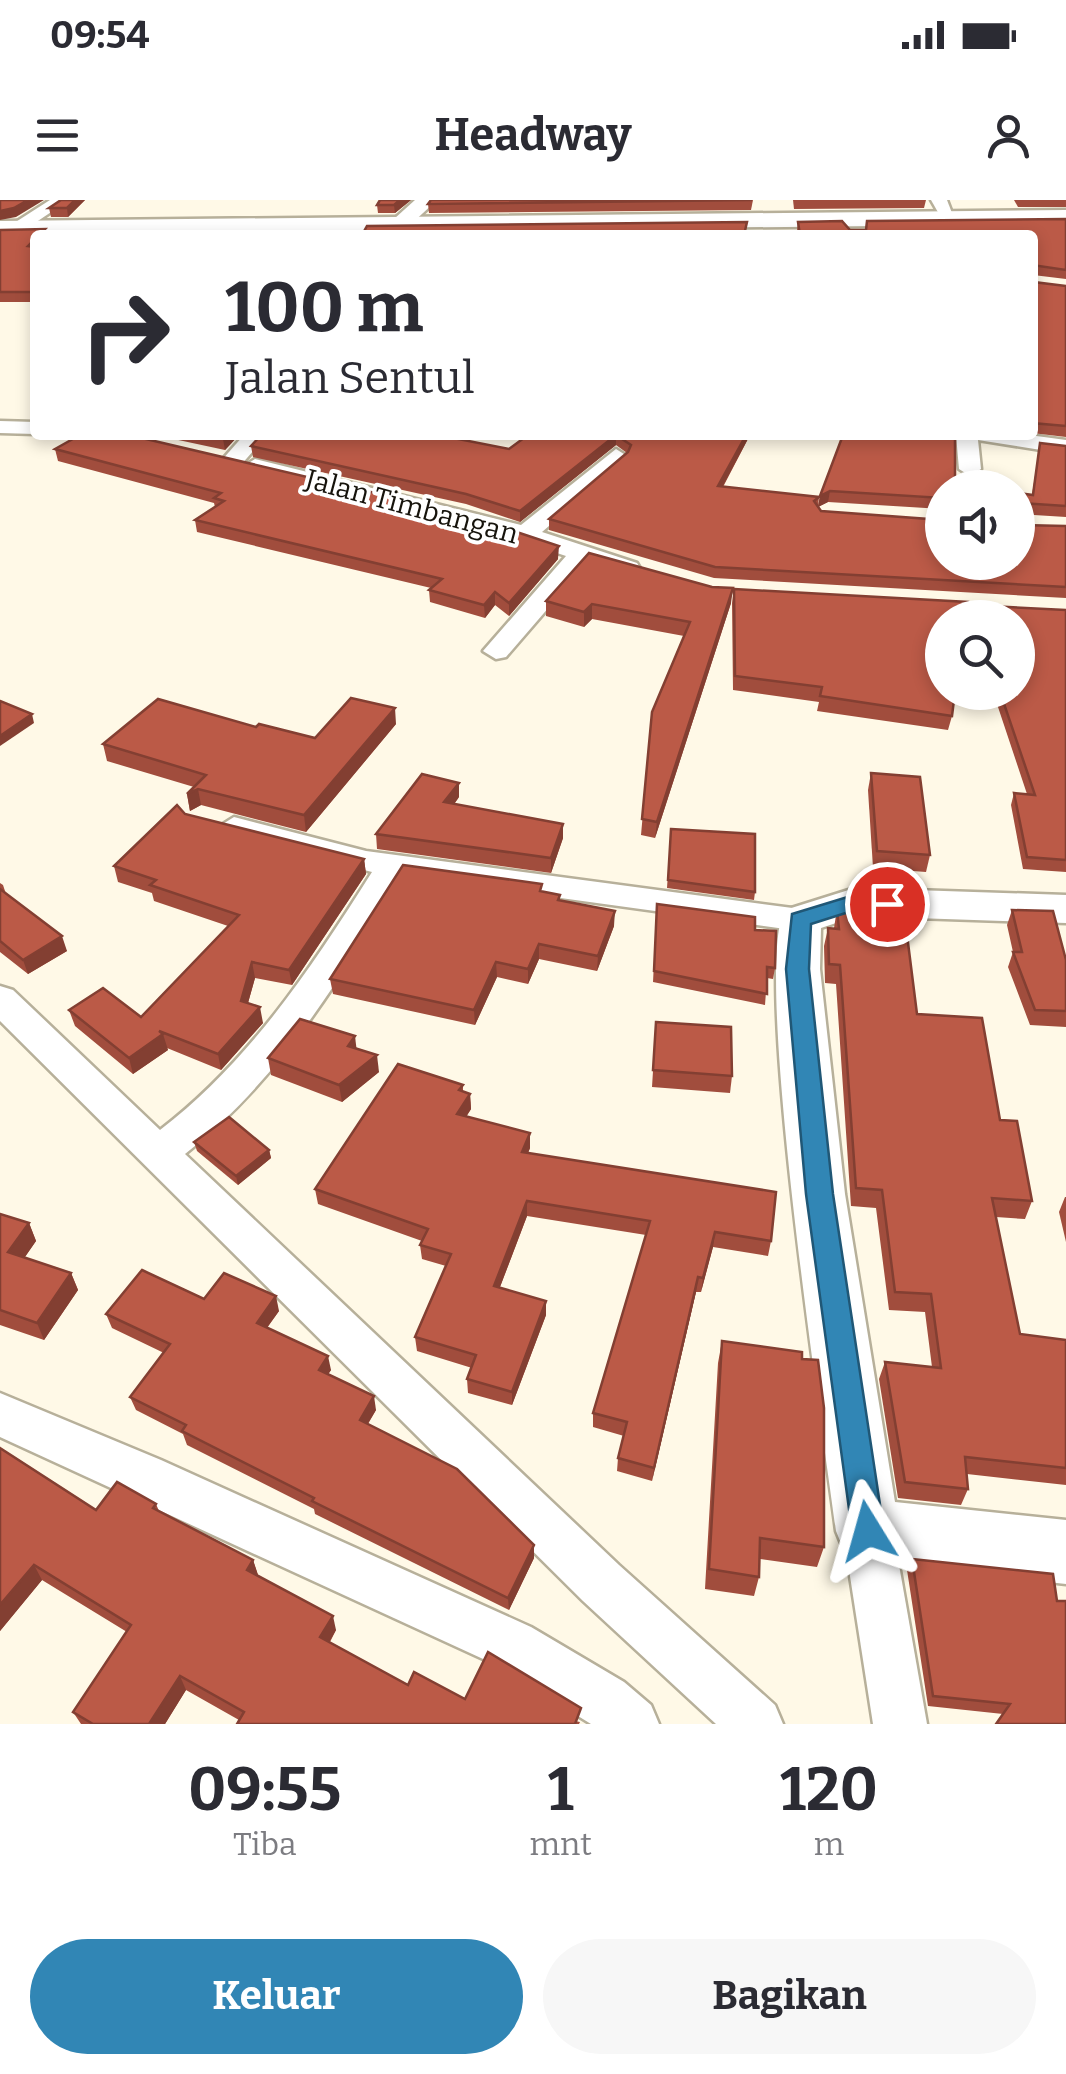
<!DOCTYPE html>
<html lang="id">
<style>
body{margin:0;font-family:Bitter,serif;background:#f7f7f7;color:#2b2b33;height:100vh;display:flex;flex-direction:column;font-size:38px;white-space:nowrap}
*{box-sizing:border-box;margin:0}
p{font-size:32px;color:#7c7c81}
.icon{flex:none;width:55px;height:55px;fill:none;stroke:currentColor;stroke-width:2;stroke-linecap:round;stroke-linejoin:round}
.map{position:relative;height:1524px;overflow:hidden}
.side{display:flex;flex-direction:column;background:#fff;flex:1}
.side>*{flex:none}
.guide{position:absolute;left:30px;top:30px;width:1008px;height:210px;border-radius:10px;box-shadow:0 5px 15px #0003;background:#fff;color:#2b2b33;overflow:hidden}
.tools{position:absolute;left:925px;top:270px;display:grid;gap:20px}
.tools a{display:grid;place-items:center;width:110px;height:110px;border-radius:50%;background:#fff;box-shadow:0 5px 15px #0003;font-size:50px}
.pin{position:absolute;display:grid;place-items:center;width:85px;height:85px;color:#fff;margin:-42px;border:5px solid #fff;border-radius:50%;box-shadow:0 2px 10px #0007}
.me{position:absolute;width:110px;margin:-55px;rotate:352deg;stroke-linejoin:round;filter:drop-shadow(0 0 8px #0008)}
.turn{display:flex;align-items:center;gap:35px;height:210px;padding:0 30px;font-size:45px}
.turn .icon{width:130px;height:130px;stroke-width:2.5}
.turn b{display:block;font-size:70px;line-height:85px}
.eta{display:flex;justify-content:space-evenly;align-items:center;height:170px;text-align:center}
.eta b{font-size:60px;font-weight:700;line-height:70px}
.action{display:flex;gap:20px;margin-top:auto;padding:20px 30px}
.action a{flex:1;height:115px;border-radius:60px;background:#3186b5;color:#fff;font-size:40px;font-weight:700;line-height:115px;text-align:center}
.action a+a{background:#f7f7f7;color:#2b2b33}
.status{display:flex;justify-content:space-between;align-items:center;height:70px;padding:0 50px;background:#fff;direction:ltr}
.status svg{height:28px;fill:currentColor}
header{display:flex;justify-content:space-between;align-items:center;height:130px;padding:0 30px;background:#fff;font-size:45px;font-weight:700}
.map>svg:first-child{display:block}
</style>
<div class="status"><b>09:54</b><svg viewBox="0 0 49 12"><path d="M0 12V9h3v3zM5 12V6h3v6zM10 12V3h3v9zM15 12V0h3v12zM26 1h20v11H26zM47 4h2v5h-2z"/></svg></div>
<header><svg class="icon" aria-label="menu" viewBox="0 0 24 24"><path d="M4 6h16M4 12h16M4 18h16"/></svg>Headway<svg class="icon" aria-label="person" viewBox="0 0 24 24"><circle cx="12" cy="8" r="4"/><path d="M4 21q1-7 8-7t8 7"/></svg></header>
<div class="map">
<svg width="1066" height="1524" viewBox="0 0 1066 1524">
<rect width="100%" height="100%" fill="#fff9e7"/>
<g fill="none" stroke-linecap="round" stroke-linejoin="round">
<g stroke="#b7b09a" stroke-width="5">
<g id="minor">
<path d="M50,0h19l-46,31h-12v-6z"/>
<path d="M931,0h16l8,21h-12z"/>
<path d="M0,221l35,1v12l-35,-1z"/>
<path d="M244,235h23l-27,31h-16l-3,-5z"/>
<path d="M956,235h73l37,5v14l-88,-14 3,29 -11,7 -11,-7z"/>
<path d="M616,249l11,7 -3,5 -82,71 95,31 3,5 -12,7 -41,-12 -81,94 -10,2 -13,-8 83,-95 -108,-36 -211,-49 -3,-5 11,-7 266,66z"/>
<path d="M234,617l132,34 434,58 12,3 5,8 -5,8 -12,3 -398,-55c-61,102 -122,203 -217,278l434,411 156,140 8,19h-67l-133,-123 -583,-580v-35l13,4 147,140c90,-69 152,-163 212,-258l-149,-38 -5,-7z"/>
<path d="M0,1193l161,67 370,167 93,55 27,23 8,19h-68l-97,-60 -494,-227z"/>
<path d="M868,1307l18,7 7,17 34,193h-54l-30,-193 7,-17z"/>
</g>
</g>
<g stroke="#b7b09a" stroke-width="5">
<g id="tertiary">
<path d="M415,0h22l-29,27h-14v-8z"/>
<path d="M855,688l211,7v28l-209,-7 -36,12 -1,41 25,225 50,308 171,18v64l-198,-22 -23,-9 -9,-22c-12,-93 -85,-567 -51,-621z"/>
</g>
</g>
<g stroke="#b7b09a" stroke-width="5">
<path id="secondary" d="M1066,10v14l-1066,11v-14z"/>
</g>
<use href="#minor" fill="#fff" fill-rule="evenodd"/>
<use href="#tertiary" fill="#fff" fill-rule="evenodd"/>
<use href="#secondary" fill="#fff" fill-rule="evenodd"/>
</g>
<g fill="#a14d3d">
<path d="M61,0h24l-17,17h-17l-2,-9z"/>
<path d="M411,0l-16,13h-17l-1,-8z"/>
<path d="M753,0l-2,10 -322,3 -1,-9z"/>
<path d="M793,0h133l-2,8 -130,1z"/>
<path d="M1014,0h52v7h-48z"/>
<path d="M1066,19v60l-33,-4 1,7 32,4v151l-34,-4v-198h-234l-1,-4 1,-9 52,8h16z"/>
<path d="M45,29l1,6h-11v67h-35v-72z"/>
<path d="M155,235h84l-14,15z"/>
<path d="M528,235h222l-27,52 96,10 -1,10 2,-11 23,-61 99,53v23v-2l-114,-7 -10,5 3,4 121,9 76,-27 14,2 8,-52 26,3v71l-48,-3 3,11 45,1v72l-352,-20 -165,-48v-11l78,-66 -11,-8 -96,77 -54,-18 -213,-47 -2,-11 258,3z"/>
<path d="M55,249l503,110 -49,57 -14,-11 -10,13 -55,-16 -1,-12 2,-2 -234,-56 -2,-12 20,-13 -1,-4 -156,-42z"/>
<path d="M734,389l218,127 -4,14 -131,-19 2,-9 -86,-12 -1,-87z"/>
<path d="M546,401l185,2 -76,235 -14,-3 11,-123 32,-76 -92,-17 -8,8 -38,-11z"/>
<path d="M970,405l96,5v262l-43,-3 -12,-64 3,-12 13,1 -34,-102h25v-74h-50z"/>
<path d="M396,524l-90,108 -105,-27 -11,6 -3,-17 7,-7 -87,-26 -4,-17 153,-17 59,11z"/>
<path d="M871,573l59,82 -4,17 -53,-4 -5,-78z"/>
<path d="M459,597l-5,7 109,20v14l-12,35 -174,-24 -1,-15z"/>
<path d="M185,614l179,45 2,15 -74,111 -37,-7 -7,25 15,20 -42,47 -54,-22 1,2 -35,24 -58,-48 -6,-16 72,7 87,-91 -74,-25 -2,-8 -34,-11 -4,-16z"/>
<path d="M671,629l84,63 -1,8 -87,-12z"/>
<path d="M0,683l3,2 3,9 61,57 -39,23 -28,-22z"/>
<path d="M542,691l18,4v6l54,25 -17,45 -58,-12 -11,25 -31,-7 -22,48 -142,-31 -3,-15z"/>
<path d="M657,704l98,26 20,38 -2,11 -6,-1 -2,27 -112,-23z"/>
<path d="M837,709l163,211 32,81 -7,18 -29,-2 24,117 46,6v145l-99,-11 1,15 -7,16 -63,-7 -19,-119 6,-17 47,5 -7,-55 -36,-2 -13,-102 -25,-2 -15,-222 -11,-1 -1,-37 4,-18h6z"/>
<path d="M1012,710l54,50v67l-36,-2 -22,-58 5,-15 -6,-27z"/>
<path d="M656,822l76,54 -2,17 -78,-6z"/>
<path d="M357,849l22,23 -37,30 -71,-27 -3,-17z"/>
<path d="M463,885v7l7,2 1,15 -5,8 64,16v15l-2,5 243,88 -3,15 -55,-9 -12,45h-5l-44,189 -35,-10 1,-13 6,-22 -31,-9v-14l53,-178 -119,-19 -27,71 46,28 -34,90 -44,-12 -1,-14 5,-11 -55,-17 -2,-14 31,-71 -24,-7 -2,-14 2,-4 -104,-37 -3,-15z"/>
<path d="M194,942l75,8 2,8 -33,27 -41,-34z"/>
<path d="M1065,997h1v45l-7,-30z"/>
<path d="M0,1014l29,9 7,18 -12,17 47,15 7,17 -34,50 -44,-15z"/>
<path d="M204,1099l75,12 -12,17 64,42 -3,4 48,36 -8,14 166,121v13l-25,52 -194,-96 -1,-5 -127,-64 -4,-11 -47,-24 -6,-13 34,-44 -52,-25 -6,-14z"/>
<path d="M722,1141l80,18 22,188 -7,20 -57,-8 -1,18 -5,19 -49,-7 13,-226z"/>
<path d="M0,1248l96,62 60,-6 3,7 94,49 5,15 78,55 -6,12 78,43 57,14 115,23 -1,2h-342l2,-4 -53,-30 -21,34h-84l-8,-12 54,-80 -85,-52 -42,51z"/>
<path d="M912,1359l154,165 -63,-10 -75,-8 -21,-136z"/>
</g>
<g fill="#833f32">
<path d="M28,0h16l-28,17 -16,3v-9z"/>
<path d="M75,0h10l-17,17 -1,-9z"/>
<path d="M400,0h11l-16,13 -1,-8z"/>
<path d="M227,235h12l-14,15 -2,-11z"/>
<path d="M616,235v10l-96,77v-11z"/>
<path d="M746,235h4l-33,62 1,-11z"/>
<path d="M830,291l-2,11 -10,5 2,-11z"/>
<path d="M559,346l-1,13 -49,57v-13z"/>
<path d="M733,388l-2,15 -76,235 2,-16z"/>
<path d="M495,392v13l-10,13 -1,-13z"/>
<path d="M592,404v15l-8,8v-15z"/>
<path d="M395,508l1,16 -90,108 -2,-17z"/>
<path d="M32,514l2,9 -34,23v-10z"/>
<path d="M459,583v14l-14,20 -1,-15z"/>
<path d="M198,589l3,16 -11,6 -3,-17z"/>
<path d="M563,624v14l-12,35v-15z"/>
<path d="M364,659l2,15 -74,111 -3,-15z"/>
<path d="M615,711l-1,15 -17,45 1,-15z"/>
<path d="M62,736l5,15 -39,23 -5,-14z"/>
<path d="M539,744v15l-11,25v-15z"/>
<path d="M252,762l3,16 -11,39 -3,-16z"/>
<path d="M496,762l1,15 -22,48 -1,-15z"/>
<path d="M260,807l3,16 -42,47 -3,-16z"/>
<path d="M163,834l5,16 -35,24 -4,-16z"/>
<path d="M355,836l2,17 -9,-7z"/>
<path d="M377,855l2,17 -37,30 -3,-17z"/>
<path d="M470,894l1,15 -13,20 -1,-15z"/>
<path d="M530,933v15l-8,18v-14z"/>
<path d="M269,950l2,8 -33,27 -2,-9z"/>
<path d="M527,1001v15l-32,84 -1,-14z"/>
<path d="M29,1023l7,18 -20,29 -8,-18z"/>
<path d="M715,1032l-2,15 -12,45 2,-14z"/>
<path d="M71,1073l7,17 -34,50 -7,-17z"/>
<path d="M698,1077l-2,15 -44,189 2,-13z"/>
<path d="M276,1096l3,15 -19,26 -3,-14z"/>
<path d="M546,1101v14l-34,90v-13z"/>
<path d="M328,1156l3,14 -9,14 -3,-14z"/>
<path d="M374,1196l2,14 -14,23 -2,-13z"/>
<path d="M534,1345v13l-25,52 -1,-12z"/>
<path d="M253,1360l5,15 -11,-5z"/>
<path d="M34,1365l8,15 -42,51v-26z"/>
<path d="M333,1416l3,14 -12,21 -4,-14z"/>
<path d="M180,1476l6,14 -21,34h-16z"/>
</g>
<g fill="#bb5a47" stroke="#833f32" stroke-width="2.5">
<path d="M0,0h28l-14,8 -14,3z"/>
<path d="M61,0h14l-8,8h-18z"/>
<path d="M380,0h20l-6,5h-17z"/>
<path d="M431,0h321l-324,4z"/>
<path d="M1066,19v51l-34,-5v-30h-232l-2,-13 44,-1 8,9h16l1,-9z"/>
<path d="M747,22l-3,13h-382l5,-9z"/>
<path d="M45,29l-6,6h-4v4l-7,7 7,1v45h-35v-62z"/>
<path d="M1032,72l2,10 32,4v140l-34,-3z"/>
<path d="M80,235h49l327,77 103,34 -50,57 -14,-11 -11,13 -55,-15 13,-11 -247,-59 29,-19 -10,-3 7,-5 -166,-44z"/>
<path d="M202,235h25l-4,4z"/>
<path d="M261,235h177l71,14 19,-14h88l-96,76 -54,-17 -215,-48z"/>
<path d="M616,235h130l-28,51 101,11 -5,4 7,10 121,9v42h76v-53l3,16 45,1v61l-351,-20 -166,-48 79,-67 3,-7z"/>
<path d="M843,235h112v49l23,4h-36v10l-112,-7 -10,5z"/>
<path d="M1040,243l26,3v60l-45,-3 -3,4v-14l15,2z"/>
<path d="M589,353l123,34 21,1 -76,234 -15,-3 10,-107 38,-90 -98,-18 -8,8 -38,-11z"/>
<path d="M734,389l234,13 -2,16h-24v74h13l-3,24 -132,-20 2,-9 -87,-11z"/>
<path d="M970,405l96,5v250l-39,-3 -13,-64 21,2 -35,-103h18v-74h-43z"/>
<path d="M351,498l44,10 -91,107 -106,-26 -11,5 19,-19 -103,-31 55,-45 98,28 3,-3 56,14z"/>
<path d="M0,501l32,13 -32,22z"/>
<path d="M871,573l49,4 10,78 -53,-4z"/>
<path d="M422,574l37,9 -15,19 119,22 -12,34 -175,-24z"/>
<path d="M177,605l8,9 179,45 -75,111 -37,-8 -11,39 19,6 -42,47 -59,-23 4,3 -34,24 -60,-48 34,-22 38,29 98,-102 -89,-30 6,-5 -42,-14z"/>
<path d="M671,629l84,5v58l-87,-12z"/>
<path d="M403,665l139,19 -2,7 20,4 -2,5 57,11 -17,45 -59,-12 -11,25 -32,-7 -22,48 -144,-31z"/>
<path d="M0,689l62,47 -39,24 -23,-19z"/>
<path d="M862,701l41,2 14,111 65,4 18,102 17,1 15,80 -40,-3 28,136 46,6v128l-101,-11 3,32 -63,-7 -20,-120 56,6 -10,-74 -36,-2 -13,-102 -26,-2 -16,-223 -11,-1 -1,-36 11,1 -2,-20z"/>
<path d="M657,704l98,13v13l21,1 -1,37 -8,-1v27l-113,-23z"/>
<path d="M1012,710l41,1 13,49v51l-31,-1 -22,-58h9z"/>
<path d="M300,819l55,17 -7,10 29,9 -38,30 -71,-27z"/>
<path d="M656,822l75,5 1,49 -79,-6z"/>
<path d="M398,864l65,21 -4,5 11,4 -13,20 73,19 -8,19 254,40 -5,49 -56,-9 -12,46 -5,-1 -44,191 -36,-10 9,-36 -34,-9 57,-192 -123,-20 -33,85 52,15 -34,91 -45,-13 9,-24 -61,-18 36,-83 -31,-9 8,-16 -113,-40z"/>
<path d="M229,917l40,33 -33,26 -42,-34z"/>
<path d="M0,1014l29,9 -21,29 63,21 -34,50 -37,-13z"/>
<path d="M142,1070l62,29 20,-26 52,23 -19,27 71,33 -9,14 55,26 -14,24 97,49 77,76 -26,53 -196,-97 2,-3 -132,-67 4,-6 -56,-28 40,-53 -64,-30z"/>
<path d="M722,1141l80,11v7l16,1 6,48v139l-64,-9 -1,39 -50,-8z"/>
<path d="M0,1248l96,62 21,-28 39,22 -3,4 100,52 -6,10 86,46 -13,21 88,48 6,-13 51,27 23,-47 93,56 -6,16h-338l7,-12 -64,-36 -31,48h-56l-20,-12 58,-87 -97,-60 -34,40z"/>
<path d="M912,1359l141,15 4,27h9v123h-70l14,-20 -77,-8z"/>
</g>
<path fill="#3186b5" stroke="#205776" stroke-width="2.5" d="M854,695l33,2 11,7 -11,7 -32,-1 -44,14 -2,45 24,225 51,337 -5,11 -11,5 -12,-5 -4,-11 -46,-337 -20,-225 6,-55z"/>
<g text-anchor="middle" stroke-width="8" stroke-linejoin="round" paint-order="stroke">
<g font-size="28" fill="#16130c" stroke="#fff">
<text transform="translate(412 306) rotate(15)" y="10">Jalan Timbangan</text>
</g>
</g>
</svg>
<div class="tools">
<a><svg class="icon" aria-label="sound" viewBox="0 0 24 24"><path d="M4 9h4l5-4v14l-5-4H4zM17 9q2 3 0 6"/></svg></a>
<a><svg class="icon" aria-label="search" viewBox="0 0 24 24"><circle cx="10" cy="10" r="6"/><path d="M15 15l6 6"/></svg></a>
</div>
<div class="pin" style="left:887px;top:704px;background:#d93025"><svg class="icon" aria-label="arrive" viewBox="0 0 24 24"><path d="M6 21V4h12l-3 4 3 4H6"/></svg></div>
<svg class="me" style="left:868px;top:1331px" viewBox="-20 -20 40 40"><path d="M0-17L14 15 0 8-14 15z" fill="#3186b5" stroke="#fff" stroke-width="4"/></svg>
<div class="guide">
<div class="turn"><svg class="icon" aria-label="right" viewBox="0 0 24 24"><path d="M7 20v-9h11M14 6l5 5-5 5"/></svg><div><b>100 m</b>Jalan Sentul</div></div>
</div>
</div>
<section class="side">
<div class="eta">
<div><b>09:55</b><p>Tiba</p></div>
<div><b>1</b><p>mnt</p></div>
<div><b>120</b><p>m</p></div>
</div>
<div class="action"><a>Keluar</a><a>Bagikan</a></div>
</section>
